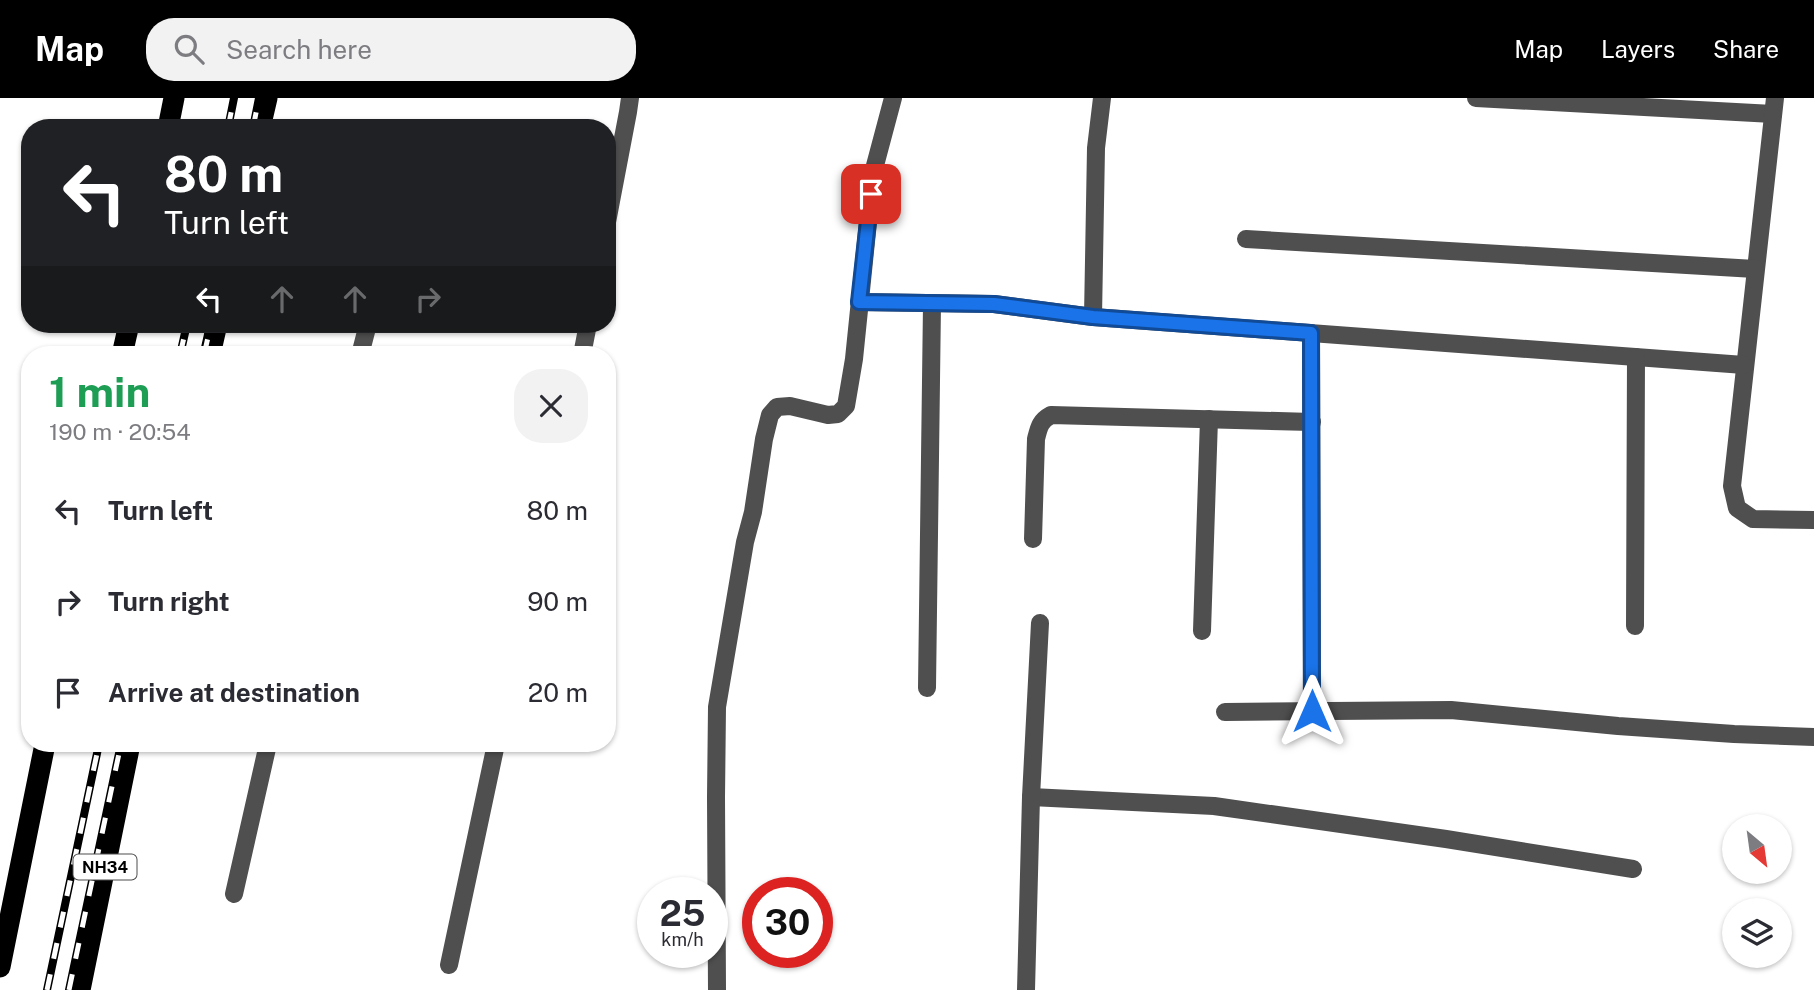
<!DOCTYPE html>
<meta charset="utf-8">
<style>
body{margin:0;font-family:"Public Sans",sans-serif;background:#f2f2f3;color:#2b2b33;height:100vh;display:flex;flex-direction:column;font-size:26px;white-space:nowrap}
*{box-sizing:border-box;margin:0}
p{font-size:23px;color:#7c7c81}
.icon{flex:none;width:38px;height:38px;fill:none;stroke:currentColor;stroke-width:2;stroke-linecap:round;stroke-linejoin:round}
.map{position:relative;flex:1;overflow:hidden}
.drawer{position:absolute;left:21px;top:248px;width:595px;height:406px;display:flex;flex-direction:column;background:#fff;border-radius:28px;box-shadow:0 2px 5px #0004}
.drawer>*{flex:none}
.banner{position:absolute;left:21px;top:21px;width:595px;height:214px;border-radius:28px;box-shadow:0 2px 5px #0004;background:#202124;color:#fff;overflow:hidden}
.needle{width:46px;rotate:151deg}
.tools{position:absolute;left:1722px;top:716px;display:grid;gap:14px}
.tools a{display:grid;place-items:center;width:70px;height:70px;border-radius:50%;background:#fff;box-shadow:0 2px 5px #0004;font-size:35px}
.speed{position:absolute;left:637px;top:779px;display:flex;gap:14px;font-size:35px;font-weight:700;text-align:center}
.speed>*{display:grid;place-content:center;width:91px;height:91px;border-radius:50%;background:#fff;box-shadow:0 2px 5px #0004;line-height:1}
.speed small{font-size:18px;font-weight:400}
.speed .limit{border:10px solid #d22;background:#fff;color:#111}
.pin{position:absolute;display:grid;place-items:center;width:60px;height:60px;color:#fff;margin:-30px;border-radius:14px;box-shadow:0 4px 10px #0006}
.me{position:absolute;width:77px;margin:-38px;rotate:0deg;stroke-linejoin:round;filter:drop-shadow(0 0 5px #0008)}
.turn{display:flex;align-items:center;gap:24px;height:147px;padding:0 28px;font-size:32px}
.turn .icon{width:91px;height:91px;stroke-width:2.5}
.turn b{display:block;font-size:49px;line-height:60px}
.lanes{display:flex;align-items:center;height:66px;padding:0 28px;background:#0003;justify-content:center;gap:35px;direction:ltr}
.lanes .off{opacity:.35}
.round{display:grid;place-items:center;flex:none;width:74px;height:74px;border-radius:28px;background:#f2f2f3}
.headline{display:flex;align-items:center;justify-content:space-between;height:119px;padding:0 28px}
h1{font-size:42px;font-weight:700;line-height:52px;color:#1e9e55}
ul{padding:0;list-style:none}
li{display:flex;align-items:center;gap:21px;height:91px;padding:0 28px}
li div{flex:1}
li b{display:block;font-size:26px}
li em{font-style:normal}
header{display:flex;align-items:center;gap:42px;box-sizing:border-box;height:98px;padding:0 35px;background:#000;color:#fff}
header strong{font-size:33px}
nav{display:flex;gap:38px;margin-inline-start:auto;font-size:24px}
.search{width:490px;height:63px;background:#f2f2f3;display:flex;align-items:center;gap:18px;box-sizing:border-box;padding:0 24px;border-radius:28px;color:#7c7c81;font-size:26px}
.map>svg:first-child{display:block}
</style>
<header>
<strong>Map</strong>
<div class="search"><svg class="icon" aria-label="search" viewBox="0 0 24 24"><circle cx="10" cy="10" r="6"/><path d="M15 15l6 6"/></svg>Search here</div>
<nav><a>Map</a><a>Layers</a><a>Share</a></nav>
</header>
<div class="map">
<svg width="1814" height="892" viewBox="0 0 1814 892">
<rect width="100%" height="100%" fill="#fff"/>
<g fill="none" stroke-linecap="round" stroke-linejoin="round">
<g stroke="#4f4f4f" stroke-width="18">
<path d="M1476,0l297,16"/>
<path d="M1775,0l-43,388 5,22 16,11 61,1"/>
<path d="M607,124l21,-110 2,-14"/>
<path d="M1246,141l509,30"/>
<path d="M859,204l135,2 99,13 651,48"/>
<path d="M1093,219l3,-169 6,-50"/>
<path d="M1311,235l1,378"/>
<path d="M360,257l8,-31"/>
<path d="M582,257l6,-31"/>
<path d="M1033,441l3,-100c3,-12 4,-18 15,-24l261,7"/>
<path d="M1635,528l1,-269"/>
<path d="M1202,533l7,-212"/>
<path d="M927,590l5,-384"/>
<path d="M1225,614l226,-2 167,16 116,8 80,3"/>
<path d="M1031,699l183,9 232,33 187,30"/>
<path d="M234,796l34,-150"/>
<path d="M449,867l47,-221"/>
<path d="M717,892l-1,-193 1,-90 28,-165 8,-30 11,-73 6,-24 7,-8 13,-1 38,9 10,-1 8,-8 8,-47 19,-186 20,-75"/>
<path d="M1026,892l5,-193 9,-174"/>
</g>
<g stroke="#000" stroke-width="21">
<path d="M168,30l6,-30"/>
<path d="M260,30l7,-30"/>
<path d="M122,257l7,-31"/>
<path d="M210,257l7,-31"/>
<path d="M0,869l45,-223"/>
<path d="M80,892l50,-246"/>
</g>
<g stroke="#000" stroke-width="8">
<g id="rail">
<path d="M228,30l6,-30"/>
<path d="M253,30l6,-30"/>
<path d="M180,257l7,-31"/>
<path d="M204,257l7,-31"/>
<path d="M47,892l52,-246"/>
<path d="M69,892l52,-246"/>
</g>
</g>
<use href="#rail" stroke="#fff" stroke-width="5" stroke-dasharray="16" stroke-linecap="butt"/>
</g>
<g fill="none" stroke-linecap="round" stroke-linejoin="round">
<g stroke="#114b97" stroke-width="18">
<path id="route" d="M871,96l-12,108 135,2 99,13 218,16 1,378"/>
</g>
<use href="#route" stroke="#1a73e8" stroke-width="12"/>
</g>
<g text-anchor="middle" stroke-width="5" stroke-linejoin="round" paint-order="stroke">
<rect fill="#fff" stroke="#4c4c4c" stroke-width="2" x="73.5" y="756.5" width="63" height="25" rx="5"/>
<g font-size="16" font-weight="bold" fill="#000">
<text x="105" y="775">NH34</text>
</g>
</g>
</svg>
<div class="tools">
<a><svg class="needle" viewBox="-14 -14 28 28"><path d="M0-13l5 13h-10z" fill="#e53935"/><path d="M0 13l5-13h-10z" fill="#7c7c81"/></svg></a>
<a><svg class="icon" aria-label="layers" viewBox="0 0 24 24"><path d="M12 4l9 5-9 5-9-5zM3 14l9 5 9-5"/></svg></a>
</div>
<div class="speed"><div>25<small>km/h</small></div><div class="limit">30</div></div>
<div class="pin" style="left:871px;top:96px;background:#d93025"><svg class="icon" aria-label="arrive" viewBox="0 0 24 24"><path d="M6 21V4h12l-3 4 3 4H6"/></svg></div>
<svg class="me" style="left:1312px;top:613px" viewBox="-20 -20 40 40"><path d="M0-17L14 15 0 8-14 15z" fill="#1a73e8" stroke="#fff" stroke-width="4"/></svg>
<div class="banner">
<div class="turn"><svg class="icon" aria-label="left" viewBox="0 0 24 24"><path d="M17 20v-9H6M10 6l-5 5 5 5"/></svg><div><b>80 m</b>Turn left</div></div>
<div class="lanes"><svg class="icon" aria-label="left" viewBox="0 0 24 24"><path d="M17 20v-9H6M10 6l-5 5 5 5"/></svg><svg class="icon off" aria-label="ahead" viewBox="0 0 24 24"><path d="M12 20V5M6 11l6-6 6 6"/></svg><svg class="icon off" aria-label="ahead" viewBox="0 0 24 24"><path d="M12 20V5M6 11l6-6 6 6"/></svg><svg class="icon off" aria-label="right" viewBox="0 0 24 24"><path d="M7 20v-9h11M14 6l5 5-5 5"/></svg></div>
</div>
<section class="drawer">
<div class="headline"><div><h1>1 min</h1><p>190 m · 20:54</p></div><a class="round"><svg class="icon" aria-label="close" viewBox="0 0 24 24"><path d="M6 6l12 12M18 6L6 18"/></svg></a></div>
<ul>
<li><svg class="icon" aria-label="left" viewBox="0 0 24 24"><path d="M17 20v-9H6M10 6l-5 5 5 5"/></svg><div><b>Turn left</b></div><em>80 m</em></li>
<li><svg class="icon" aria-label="right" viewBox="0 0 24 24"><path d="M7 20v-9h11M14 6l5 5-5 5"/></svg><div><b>Turn right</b></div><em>90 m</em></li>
<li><svg class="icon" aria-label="arrive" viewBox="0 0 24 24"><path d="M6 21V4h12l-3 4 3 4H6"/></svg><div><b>Arrive at destination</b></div><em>20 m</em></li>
</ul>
</section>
</div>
